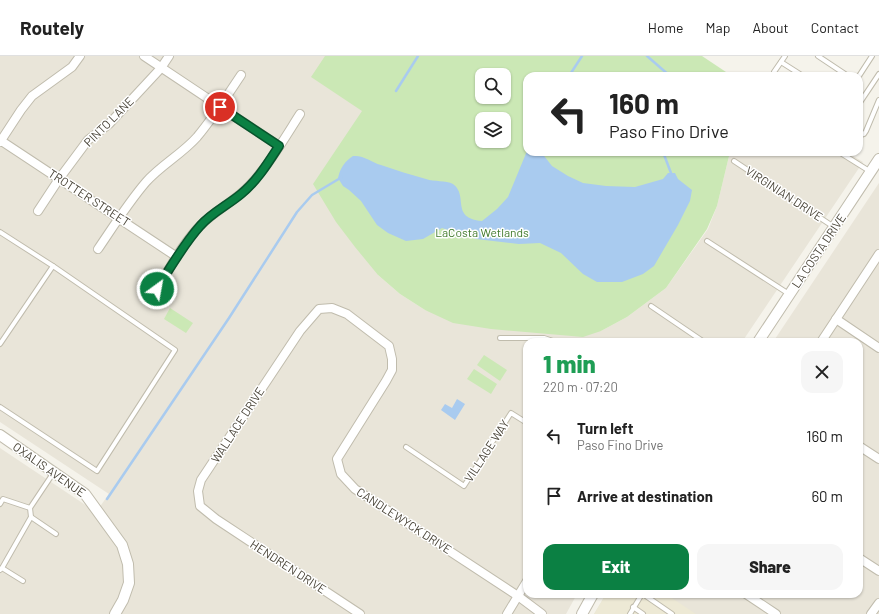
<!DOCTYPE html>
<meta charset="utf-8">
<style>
body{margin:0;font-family:Barlow,sans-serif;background:#f6f6f6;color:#222;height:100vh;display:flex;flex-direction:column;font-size:15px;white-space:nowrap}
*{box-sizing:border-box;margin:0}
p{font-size:13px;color:#767676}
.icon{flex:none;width:22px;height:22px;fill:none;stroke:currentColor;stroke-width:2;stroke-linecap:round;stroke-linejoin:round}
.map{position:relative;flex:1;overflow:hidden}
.drawer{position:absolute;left:523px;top:282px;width:340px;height:260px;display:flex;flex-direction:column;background:#fff;border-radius:12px;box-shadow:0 1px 3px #0004}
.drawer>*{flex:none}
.top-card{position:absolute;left:523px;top:16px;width:340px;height:84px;border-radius:12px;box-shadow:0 1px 3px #0004;background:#fff;color:#222;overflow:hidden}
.fabs{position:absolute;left:475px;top:12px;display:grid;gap:8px}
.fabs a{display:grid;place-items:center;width:36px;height:36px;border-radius:8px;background:#fff;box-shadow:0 1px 3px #0004;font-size:20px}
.pin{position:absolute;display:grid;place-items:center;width:34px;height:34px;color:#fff;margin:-17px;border:2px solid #fff;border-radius:50%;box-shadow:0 1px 4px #0007}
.me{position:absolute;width:44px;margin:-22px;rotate:32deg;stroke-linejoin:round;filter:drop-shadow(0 0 3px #0008)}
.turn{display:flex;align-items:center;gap:14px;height:84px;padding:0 20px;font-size:18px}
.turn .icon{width:52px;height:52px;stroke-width:2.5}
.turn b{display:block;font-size:28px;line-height:34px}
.round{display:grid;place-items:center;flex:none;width:42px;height:42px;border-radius:12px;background:#f6f6f6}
.overview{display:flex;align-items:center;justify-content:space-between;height:68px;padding:0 20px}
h1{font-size:24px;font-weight:800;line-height:30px;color:#1e9e55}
.primary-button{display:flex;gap:8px;margin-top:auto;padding:8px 20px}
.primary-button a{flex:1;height:46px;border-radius:12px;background:#0b8043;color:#fff;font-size:16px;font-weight:800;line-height:46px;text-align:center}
.primary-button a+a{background:#f6f6f6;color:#222}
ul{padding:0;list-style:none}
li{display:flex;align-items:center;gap:12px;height:60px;padding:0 20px}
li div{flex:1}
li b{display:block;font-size:15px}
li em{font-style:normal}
header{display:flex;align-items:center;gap:24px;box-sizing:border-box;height:56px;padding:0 20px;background:#fff;border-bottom:1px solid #e0e0e0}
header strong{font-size:19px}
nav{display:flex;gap:22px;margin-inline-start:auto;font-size:14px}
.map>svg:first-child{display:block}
</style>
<header>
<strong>Routely</strong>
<nav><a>Home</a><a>Map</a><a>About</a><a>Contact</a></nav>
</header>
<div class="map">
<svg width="879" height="558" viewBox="0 0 879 558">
<rect width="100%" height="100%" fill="#f5f3eb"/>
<g fill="#e9e5d9">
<path d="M0,0h379l-1,219 22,19 25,16 176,21 26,-14 39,-29 42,-59 9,-23 13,-54h117l16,10 -121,180h-215v252h50l-11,20h-566v-166l96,64 13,-18 -109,-72z"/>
<path d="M879,127v431h-285l12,-20h253v-252h-86z"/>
</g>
<path fill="#ede9d5" d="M606,538h60l30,20h-102z"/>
<g fill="#cbe8b5" fill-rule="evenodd">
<path d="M325,0h377l30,20h-205v76h203l-13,54 -10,23 -41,59 -39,29 -26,14 -18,6 -92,-8 -38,-6 -28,-13 -25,-16 -22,-19 -23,-28 -19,-25 -23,-38 49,-73 -51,-34zM482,19h22v22h-22zM482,63h22v22h-22z"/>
<path d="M170,252l23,15 -7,10 -22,-14z"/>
<path d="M484,299l23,15 -7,11 -23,-16z"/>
<path d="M474,313l23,15 -6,10 -24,-15z"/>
</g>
<g fill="#a9cbef">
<path d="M527,95l14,1 11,14 16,10 15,7 23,3 29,1 28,-8 5,-6h7l3,6 14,11 -2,11 -12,24 -24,41 -11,8 -21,8h-25l-14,-8 -22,-21 -21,-10 -21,1 -43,-5 -34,-11 -19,11 -17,2 -18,-8 -11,-8 -16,-24 -12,-11 -6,-4 -5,-8c2,-10 7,-17 15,-22 11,-1 18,6 28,9 15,5 30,10 45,14 8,3 20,1 27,5 16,12 -3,34 29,37l15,-12 11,-12z"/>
<path d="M457,343l8,5 -10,16 -14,-10 4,-6 7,4z"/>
</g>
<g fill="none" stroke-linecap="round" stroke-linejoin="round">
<g stroke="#a9cbef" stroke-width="2.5">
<path d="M647,0l23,20"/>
<path d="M569,20l13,-20"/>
<path d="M396,35l22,-35"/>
<path d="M663,96l8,21"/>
<path d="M107,443l122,-181 68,-106 15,-17 30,-18"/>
</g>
<g stroke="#c0bcad" stroke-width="6">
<g id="service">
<path d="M818,0l30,20"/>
<path d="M781,6l22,14"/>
<path d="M773,20l1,-4 11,-16"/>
<path d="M859,20l13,-20"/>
<path d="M859,48l20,-30"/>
<path d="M859,80l5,-2 2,-3 13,-31"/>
<path d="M839,96l32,20"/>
<path d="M734,105l100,66"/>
<path d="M0,176l53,34 122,84 -78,121 -97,-64"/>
<path d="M707,185l82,53"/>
<path d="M651,250l53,36"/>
<path d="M500,282h44l12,4"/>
<path d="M0,288l53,-78"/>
<path d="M406,391l58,39 47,-73 16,10"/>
<path d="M0,448l3,-5 27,9"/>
<path d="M31,461l25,17"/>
<path d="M2,512l21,13"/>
<path d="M0,514l2,-2 29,-51 -1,-9 24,-36"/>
<path d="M631,538l2,1 7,-1"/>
<path d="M643,538l29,20"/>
<path d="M633,551l10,7"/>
<path d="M630,558l12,-20"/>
</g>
</g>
<g stroke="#c0bcad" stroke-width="10">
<g id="minor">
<path d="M144,0l135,90"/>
<path d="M0,84l177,117"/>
<path d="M0,86l21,-32 11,-14 40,-29 8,-11"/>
<path d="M38,155l21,-32 29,-39 21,-16 52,-56 8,-12"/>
<path d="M98,193c15,-22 30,-46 48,-67 15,-17 36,-28 51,-45 16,-19 30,-41 44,-62"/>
<path d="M157,233c12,-20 27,-48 45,-65 14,-14 33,-23 47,-38 20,-21 35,-47 51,-72"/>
<path d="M836,263l43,29"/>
<path d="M821,286l58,-88"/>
<path d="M859,390l20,13"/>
<path d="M859,502l20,13"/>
<path d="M746,538l30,20"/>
<path d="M360,558l-144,-95 -16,-13 -2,-15 3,-11 99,-149 19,-22 13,-1 15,6 42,32 3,13v11l-6,11 -49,78 4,15 14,15 163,107 24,18"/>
<path d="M507,558l20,-33"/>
<path d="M871,558l8,-11"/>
</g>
</g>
<g stroke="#c0bcad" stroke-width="12">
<g id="tertiary">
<path d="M758,286l121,-183"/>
<path d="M0,379l85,59 37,51 6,19 1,19 -6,17 -8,14"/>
<path d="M582,558l11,-20"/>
</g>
</g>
<use href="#service" stroke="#fff" stroke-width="4"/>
<use href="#minor" stroke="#fff" stroke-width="8"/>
<use href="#tertiary" stroke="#fff" stroke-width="10"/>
</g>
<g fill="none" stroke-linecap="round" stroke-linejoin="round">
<g stroke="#07532c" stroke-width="10">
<path id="route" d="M157,233c13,-21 26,-44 43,-63 11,-13 28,-21 41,-32 16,-13 27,-31 38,-48l-59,-39"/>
</g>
<use href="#route" stroke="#0b8043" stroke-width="7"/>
</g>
<g text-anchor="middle" stroke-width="3" stroke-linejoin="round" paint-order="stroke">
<g font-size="12" fill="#494438" stroke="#fff">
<text transform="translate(109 66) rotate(-45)" y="4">PINTO LANE</text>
<text transform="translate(784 138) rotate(33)" y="4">VIRGINIAN DRIVE</text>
<text transform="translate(89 142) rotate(33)" y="4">TROTTER STREET</text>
<text transform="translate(819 195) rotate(-56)" y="4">LA COSTA DRIVE</text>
<text transform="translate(238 369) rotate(-57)" y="4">WALLACE DRIVE</text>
<text transform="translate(487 395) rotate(-57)" y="4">VILLAGE WAY</text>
<text transform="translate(49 414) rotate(35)" y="4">OXALIS AVENUE</text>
<text transform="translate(404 465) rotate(33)" y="4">CANDLEWYCK DRIVE</text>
<text transform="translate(288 511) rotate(33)" y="4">HENDREN DRIVE</text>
</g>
<g font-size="12" fill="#417a2c" stroke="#fff">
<text x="482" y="181">LaCosta Wetlands</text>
</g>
</g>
</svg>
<div class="fabs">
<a><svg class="icon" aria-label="search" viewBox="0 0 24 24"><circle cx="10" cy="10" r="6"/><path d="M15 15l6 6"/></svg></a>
<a><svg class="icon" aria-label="layers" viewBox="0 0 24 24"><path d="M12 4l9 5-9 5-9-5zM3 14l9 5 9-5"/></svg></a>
</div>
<div class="pin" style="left:220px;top:51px;background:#d93025"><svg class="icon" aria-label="arrive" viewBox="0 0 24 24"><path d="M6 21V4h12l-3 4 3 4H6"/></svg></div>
<svg class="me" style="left:157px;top:233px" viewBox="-20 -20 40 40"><circle r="17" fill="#0b8043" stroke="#fff" stroke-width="3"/><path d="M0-11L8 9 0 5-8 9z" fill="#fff"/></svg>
<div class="top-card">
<div class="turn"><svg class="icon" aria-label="left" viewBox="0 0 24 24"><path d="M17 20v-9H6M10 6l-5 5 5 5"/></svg><div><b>160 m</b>Paso Fino Drive</div></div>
</div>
<section class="drawer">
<div class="overview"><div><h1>1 min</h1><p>220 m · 07:20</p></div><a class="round"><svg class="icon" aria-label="close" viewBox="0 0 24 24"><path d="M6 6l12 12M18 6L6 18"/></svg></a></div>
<ul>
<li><svg class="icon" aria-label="left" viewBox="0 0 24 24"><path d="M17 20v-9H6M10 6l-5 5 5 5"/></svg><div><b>Turn left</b><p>Paso Fino Drive</p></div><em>160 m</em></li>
<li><svg class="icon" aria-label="arrive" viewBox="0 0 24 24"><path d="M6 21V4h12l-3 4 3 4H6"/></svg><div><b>Arrive at destination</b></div><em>60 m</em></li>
</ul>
<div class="primary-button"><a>Exit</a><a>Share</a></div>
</section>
</div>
